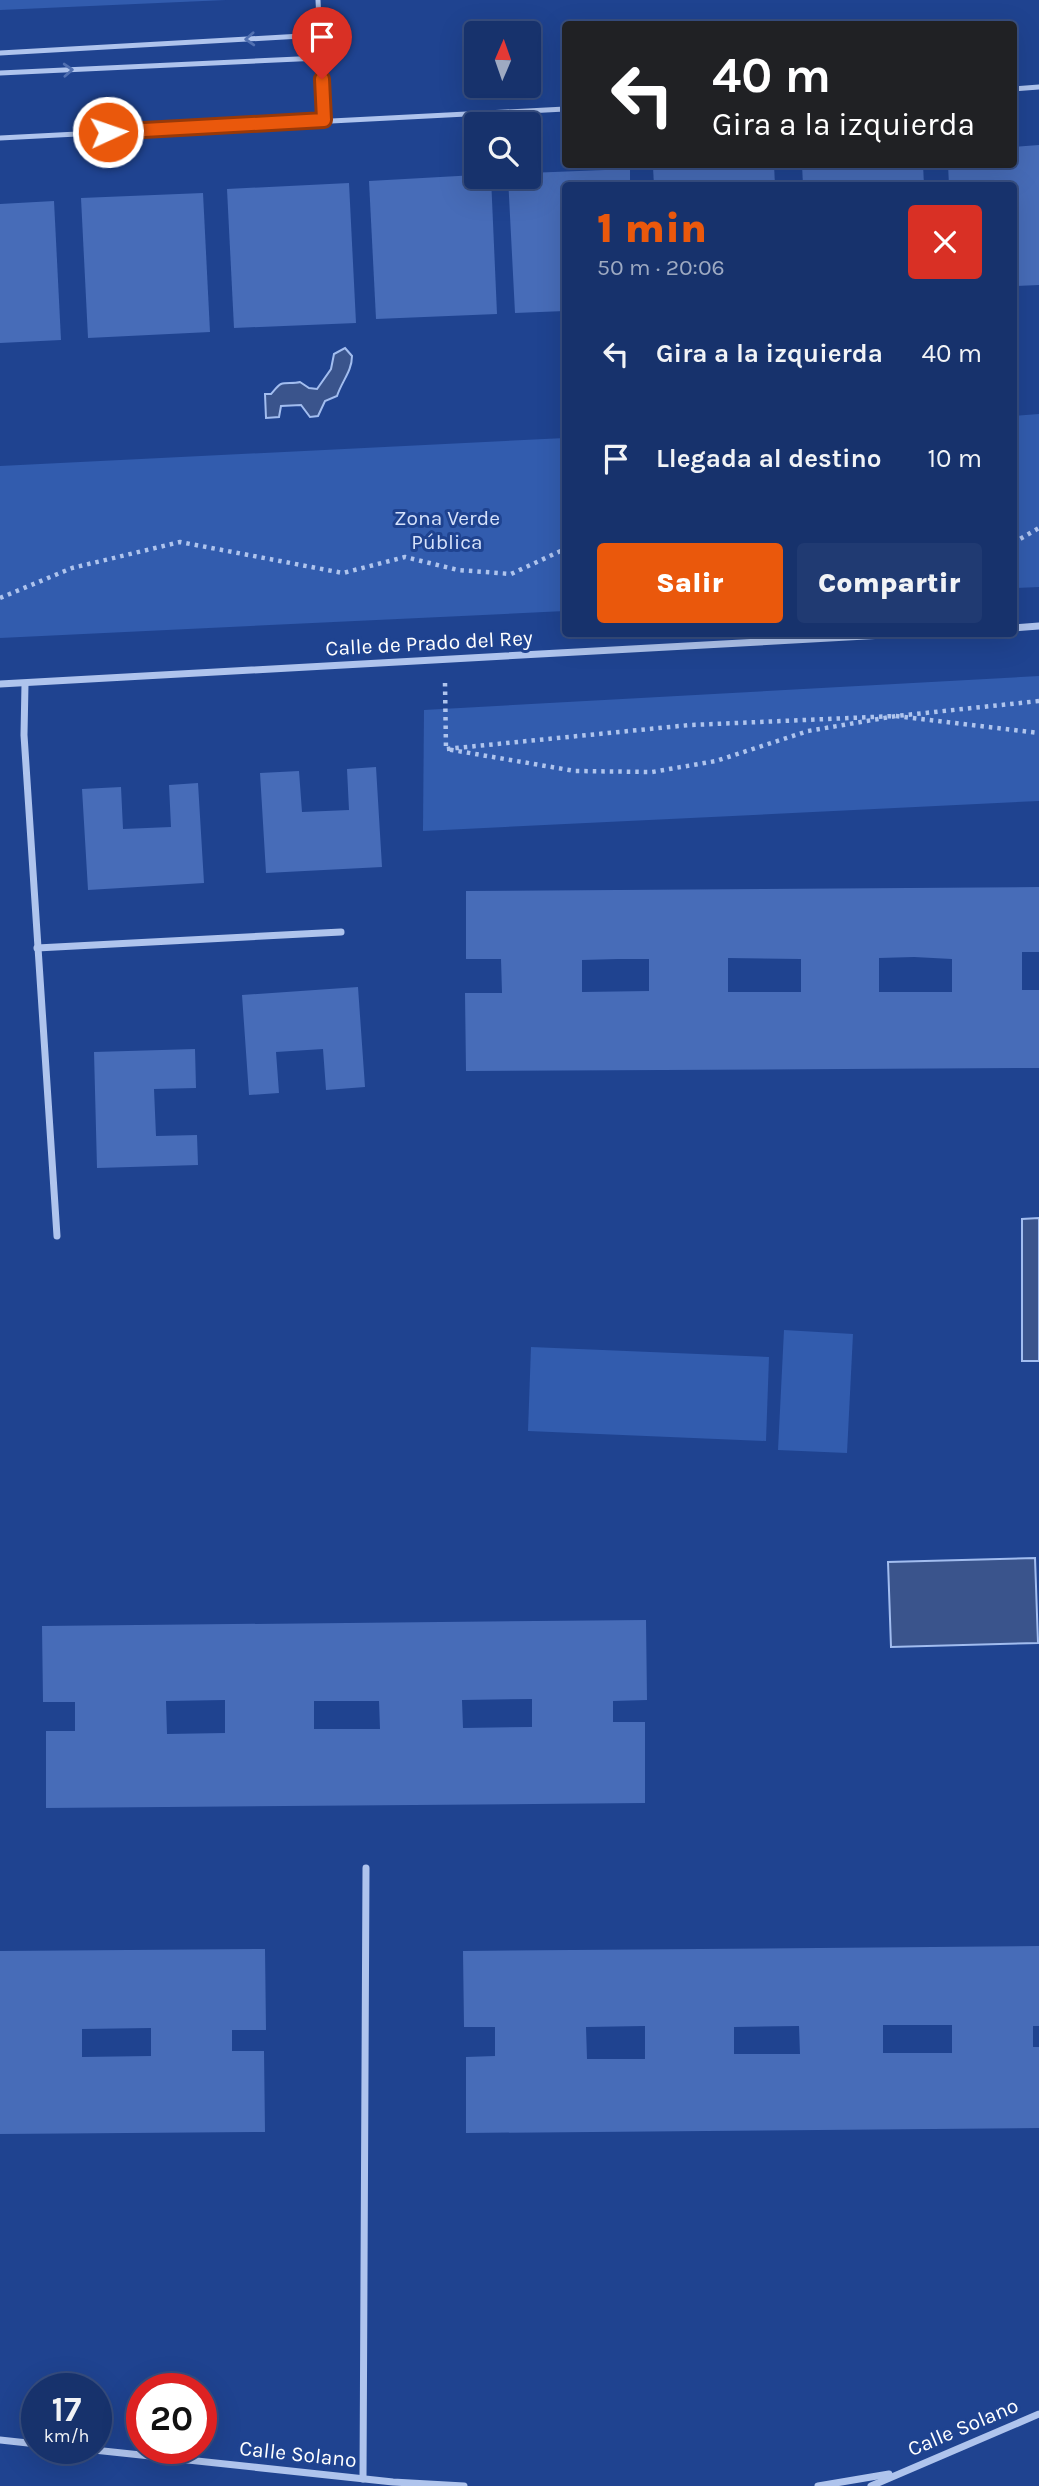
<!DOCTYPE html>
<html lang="es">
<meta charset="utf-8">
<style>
body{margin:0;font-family:Karla,sans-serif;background:#203a72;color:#f1f3f6;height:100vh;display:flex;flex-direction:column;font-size:26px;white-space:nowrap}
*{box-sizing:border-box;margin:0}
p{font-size:23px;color:#9eaac2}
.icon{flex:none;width:38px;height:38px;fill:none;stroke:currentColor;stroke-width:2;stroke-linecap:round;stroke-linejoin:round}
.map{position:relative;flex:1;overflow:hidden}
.details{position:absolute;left:562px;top:182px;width:455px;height:455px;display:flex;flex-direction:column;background:#17326c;border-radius:7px;box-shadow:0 7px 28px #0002,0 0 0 2px #364d7f}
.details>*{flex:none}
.top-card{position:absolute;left:562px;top:21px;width:455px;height:147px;border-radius:7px;box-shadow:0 7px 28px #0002,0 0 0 2px #364d7f;background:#202124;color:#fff;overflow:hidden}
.needle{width:46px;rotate:2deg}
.controls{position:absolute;left:464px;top:21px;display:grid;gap:14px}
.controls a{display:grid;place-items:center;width:77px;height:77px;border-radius:7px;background:#17326c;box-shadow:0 7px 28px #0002,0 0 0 2px #364d7f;font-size:35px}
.speed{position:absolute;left:21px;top:2373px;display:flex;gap:14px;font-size:35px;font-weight:700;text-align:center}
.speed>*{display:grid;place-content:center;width:91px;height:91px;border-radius:50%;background:#17326c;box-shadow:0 7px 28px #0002,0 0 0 2px #364d7f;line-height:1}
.speed small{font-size:18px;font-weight:400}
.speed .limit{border:10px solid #d22;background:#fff;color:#111}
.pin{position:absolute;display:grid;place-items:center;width:60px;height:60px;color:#fff;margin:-72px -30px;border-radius:50% 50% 50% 0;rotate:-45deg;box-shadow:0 0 7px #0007}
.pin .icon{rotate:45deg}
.me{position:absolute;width:77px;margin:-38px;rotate:87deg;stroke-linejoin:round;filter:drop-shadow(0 0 5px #0008)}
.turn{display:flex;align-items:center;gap:24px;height:147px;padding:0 35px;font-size:32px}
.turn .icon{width:91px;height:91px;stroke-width:2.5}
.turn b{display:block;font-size:49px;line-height:60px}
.round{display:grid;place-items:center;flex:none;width:74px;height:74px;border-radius:7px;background:#203a72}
.summary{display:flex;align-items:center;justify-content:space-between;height:119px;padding:0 35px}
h1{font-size:42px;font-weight:800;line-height:52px;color:#ea580c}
.action{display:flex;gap:14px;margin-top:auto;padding:14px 35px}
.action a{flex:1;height:80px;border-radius:7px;background:#ea580c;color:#fff;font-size:28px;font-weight:800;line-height:80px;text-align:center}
.action a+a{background:#203a72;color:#f1f3f6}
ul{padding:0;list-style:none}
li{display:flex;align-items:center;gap:21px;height:105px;padding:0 35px}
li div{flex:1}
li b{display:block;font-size:26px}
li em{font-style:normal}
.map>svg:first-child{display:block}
</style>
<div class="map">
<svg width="1039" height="2486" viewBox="0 0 1039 2486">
<rect width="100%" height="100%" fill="#1f4390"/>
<g fill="#325cae">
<path d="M0,0h226l-226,10z"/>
<path d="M1039,414v173l-26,1v-172z"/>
<path d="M565,438v173l-565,27v-172z"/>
<path d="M1039,676v125l-616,30 1,-121z"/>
<path d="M784,1330l69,4 -6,119 -69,-3z"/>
<path d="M531,1347l238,10 -3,84 -238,-10z"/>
</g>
<g fill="#3a548c" stroke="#a2bdef" stroke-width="2">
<path d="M345,348l7,8c0,15 -10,25 -15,40l-12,5 -7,15 -8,1 -9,-12 -20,1 -2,11 -13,1 -1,-24h6c3,-3 6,-8 10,-10 5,-2 12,0 19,-2l9,6 8,1 14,-20 3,-15z"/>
<path d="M1039,1218v143h-17v-142z"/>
<path d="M1035,1558l3,85 -147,4 -3,-85z"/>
</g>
<g fill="#476cb8" fill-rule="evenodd">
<path d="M1039,145v140l-26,1v-100h-64l-1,-22h65v-17z"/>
<path d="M721,164h53l1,22h-121l-1,-19z"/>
<path d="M802,164h121l1,22h-121z"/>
<path d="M630,169v17h-65v125l-50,2 -7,-136h20v-4z"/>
<path d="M476,175l15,2 6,137 -121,5 -7,-138z"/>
<path d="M349,183l7,140 -122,5 -7,-139z"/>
<path d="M203,193l7,139 -122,6 -7,-140z"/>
<path d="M54,201l7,139 -61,3v-139z"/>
<path d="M376,767l6,100 -116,6 -6,-100 39,-2 3,41 47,-2 -2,-41z"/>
<path d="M198,783l6,100 -116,7 -6,-101 39,-2 2,42 48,-2 -2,-42z"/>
<path d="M1039,887v65h-17v38h17v78l-573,3 -1,-78h37l-1,-34h-35v-68zM914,957l38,2v33h-73v-34zM728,958l73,1v33h-73zM618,959h31v32l-67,1v-32z"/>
<path d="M358,987l7,100 -39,3 -3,-41 -47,3 3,41 -30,2 -7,-100z"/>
<path d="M195,1049l1,39 -42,1 2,47 41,-1 1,30 -101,3 -3,-116z"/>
<path d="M646,1620l1,80 -34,1v21h32v81l-599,5v-77h29v-29h-32l-1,-76zM532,1699v28l-69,1 -1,-28zM225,1700v33l-58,1 -1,-33zM314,1701h65l1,28h-66z"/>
<path d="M1039,1946v80h-6v21h6v81l-573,5v-76l29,-1v-29h-31l-1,-76zM883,2025h69v28h-69zM645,2026v33h-58l-1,-32zM799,2026l1,28h-66v-27z"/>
<path d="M265,1949l1,81h-34v21h32l1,81 -265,2v-183zM151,2028v28l-69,1v-28z"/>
</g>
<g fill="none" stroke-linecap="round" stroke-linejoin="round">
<g stroke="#afc4ed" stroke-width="4.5" stroke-dasharray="3.5 5" stroke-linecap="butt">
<path d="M1013,543l26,-15"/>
<path d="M0,598l72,-30 108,-26 163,31 62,-16 53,13 53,4 54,-25"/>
<path d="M445,683l1,66"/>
<path d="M1039,701l-143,15 -88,15 -92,30 -64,11 -77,-1 -129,-22 244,-24 206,-9 143,17"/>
</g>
<g stroke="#afc4ed" stroke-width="5">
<path d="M318,0l6,120"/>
<path d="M0,53l319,-18"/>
<path d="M0,73l320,-15"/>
<path d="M1013,89l26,-2"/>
<path d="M0,138l565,-29"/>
</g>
<g stroke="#afc4ed" stroke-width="7">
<path d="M1013,628l26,-2"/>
<path d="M0,684l902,-50"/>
<path d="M25,684l-1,51 33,501"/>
<path d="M37,948l304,-16"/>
<path d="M0,2440l37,4"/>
<path d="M75,2448l318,34 71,4"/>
<path d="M363,2479l3,-611"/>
<path d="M818,2486l71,-12"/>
<path d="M871,2486l168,-72"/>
</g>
</g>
<defs><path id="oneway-chevron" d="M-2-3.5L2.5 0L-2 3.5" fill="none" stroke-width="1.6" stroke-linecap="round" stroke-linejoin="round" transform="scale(1.75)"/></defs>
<g stroke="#5170b1">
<use href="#oneway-chevron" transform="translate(250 39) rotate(177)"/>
<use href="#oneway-chevron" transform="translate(68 70) rotate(-3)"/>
</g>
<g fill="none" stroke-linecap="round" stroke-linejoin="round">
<g stroke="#983908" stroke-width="18">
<path id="route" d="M108,132l216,-12 -2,-41"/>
</g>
<use href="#route" stroke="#ea580c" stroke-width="12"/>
</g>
<g text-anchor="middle" stroke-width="6" stroke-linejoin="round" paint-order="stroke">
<g font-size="21" fill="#d5e1fa" stroke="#1f4390">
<text x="447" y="525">Zona Verde<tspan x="447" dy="24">Pública</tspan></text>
</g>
<g font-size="21" fill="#fff" stroke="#1f4390">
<text transform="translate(429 643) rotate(-3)" y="7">Calle de Prado del Rey</text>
<text transform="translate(963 2427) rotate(-23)" y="7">Calle Solano</text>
<text transform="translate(298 2454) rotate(6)" y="7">Calle Solano</text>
</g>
</g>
</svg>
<div class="controls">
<a><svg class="needle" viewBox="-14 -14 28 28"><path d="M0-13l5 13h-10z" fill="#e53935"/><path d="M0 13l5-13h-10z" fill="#9eaac2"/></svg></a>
<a><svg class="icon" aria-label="search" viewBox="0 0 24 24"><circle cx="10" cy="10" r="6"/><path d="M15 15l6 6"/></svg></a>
</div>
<div class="speed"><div>17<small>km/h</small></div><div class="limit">20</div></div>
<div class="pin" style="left:322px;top:79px;background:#d93025"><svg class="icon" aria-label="arrive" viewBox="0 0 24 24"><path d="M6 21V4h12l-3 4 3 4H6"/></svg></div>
<svg class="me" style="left:108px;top:132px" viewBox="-20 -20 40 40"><circle r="17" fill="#ea580c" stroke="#fff" stroke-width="3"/><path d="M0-11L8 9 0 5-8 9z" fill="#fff"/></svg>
<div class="top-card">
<div class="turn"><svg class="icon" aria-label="left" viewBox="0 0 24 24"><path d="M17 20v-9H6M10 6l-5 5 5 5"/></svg><div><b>40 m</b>Gira a la izquierda</div></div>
</div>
<section class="details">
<div class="summary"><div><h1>1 min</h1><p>50 m · 20:06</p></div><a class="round" style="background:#d93025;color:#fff"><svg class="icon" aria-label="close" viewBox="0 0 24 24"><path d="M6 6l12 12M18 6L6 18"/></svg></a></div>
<ul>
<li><svg class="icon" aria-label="left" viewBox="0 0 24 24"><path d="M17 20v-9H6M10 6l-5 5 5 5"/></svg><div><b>Gira a la izquierda</b></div><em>40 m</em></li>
<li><svg class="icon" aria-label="arrive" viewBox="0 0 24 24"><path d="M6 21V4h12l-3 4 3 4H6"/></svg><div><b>Llegada al destino</b></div><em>10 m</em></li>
</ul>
<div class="action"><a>Salir</a><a>Compartir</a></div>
</section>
</div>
